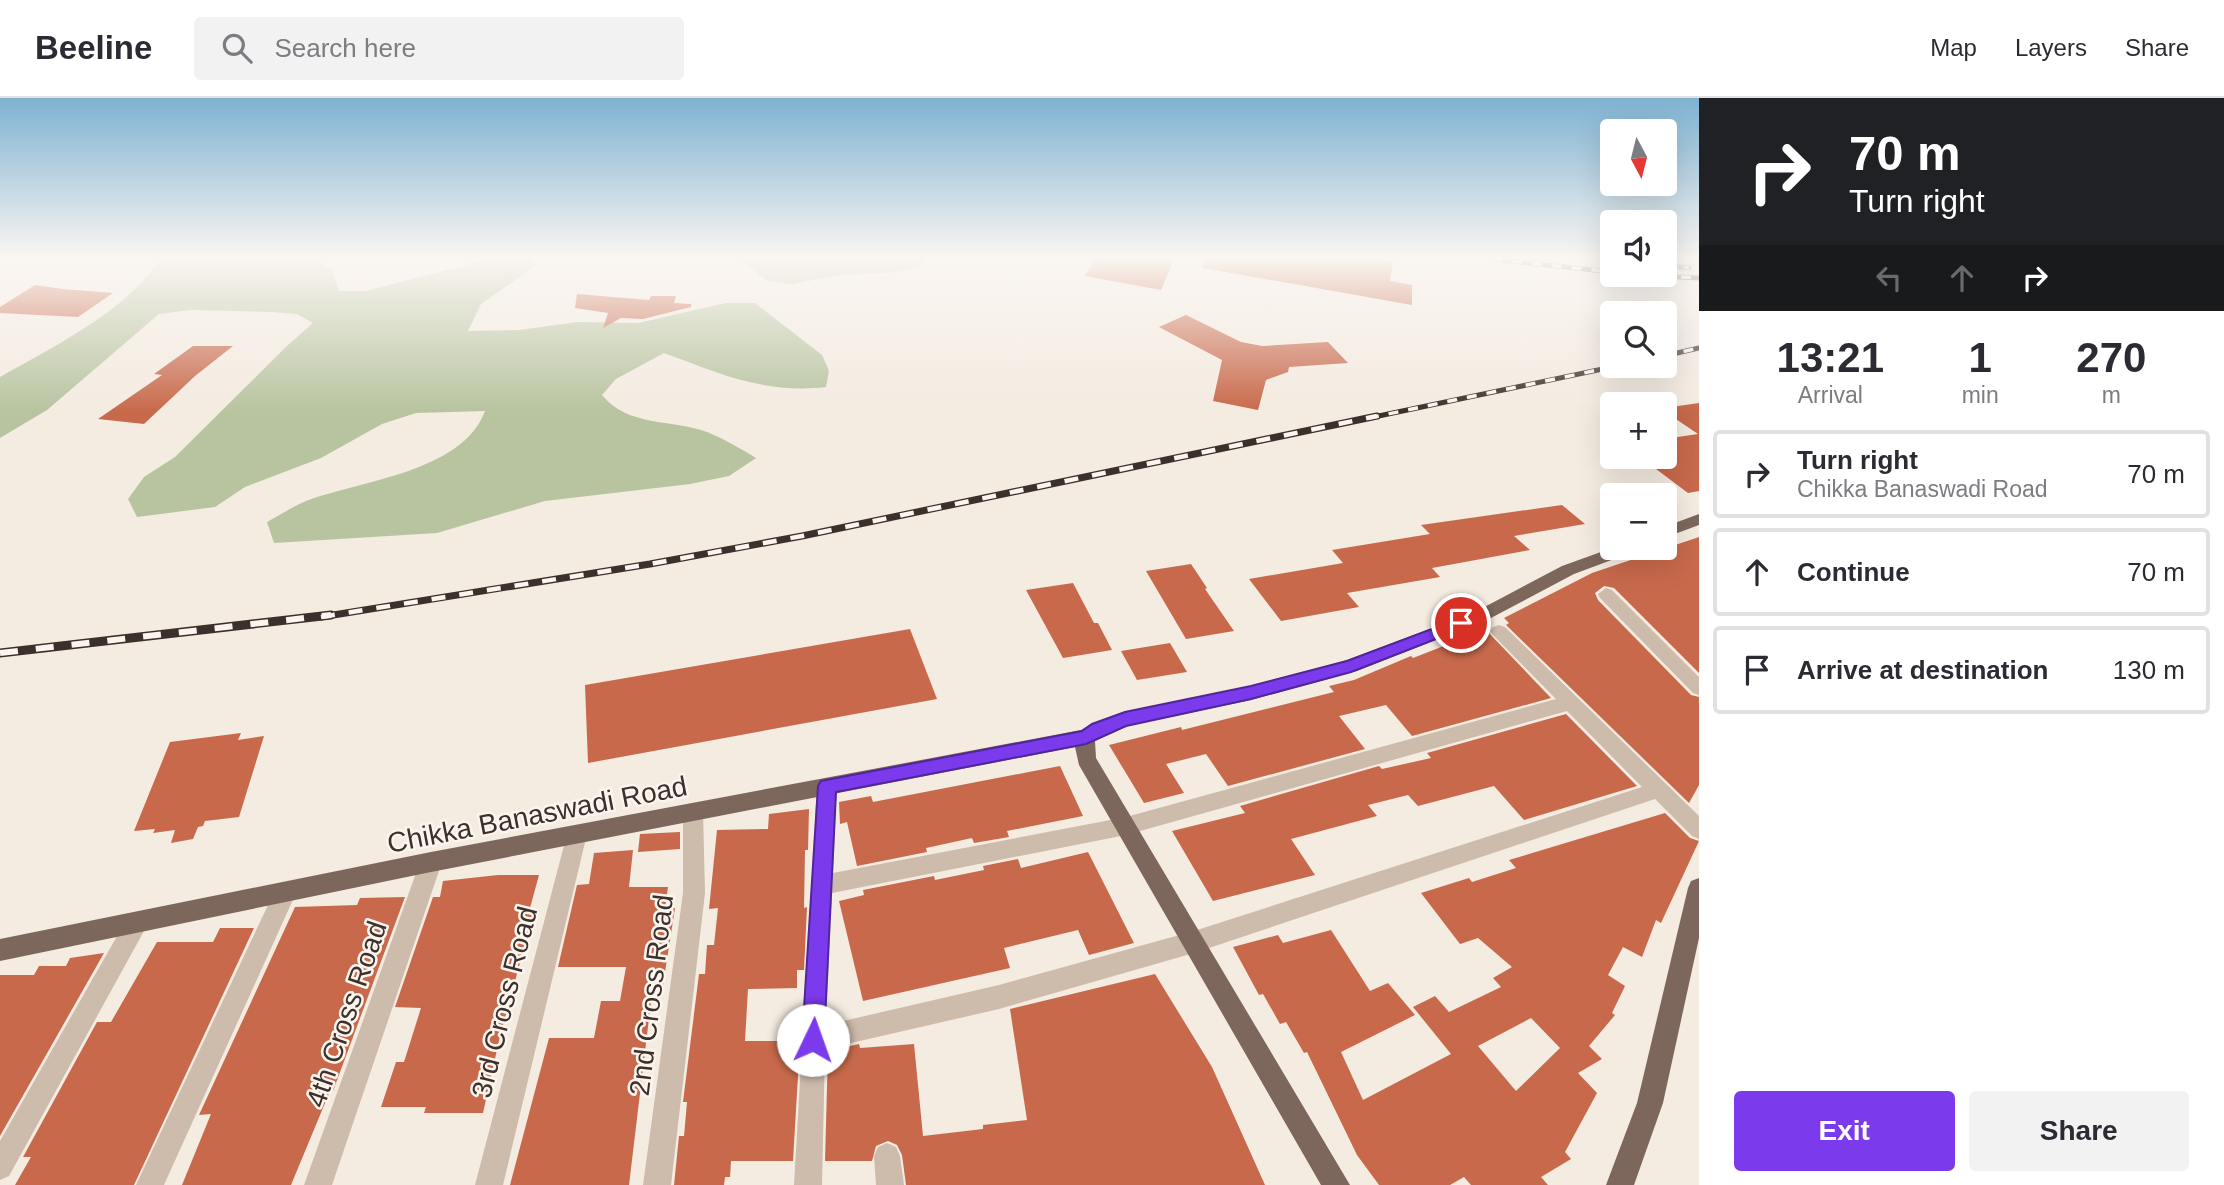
<!DOCTYPE html>
<meta charset="utf-8">
<style>
body{margin:0;font-family:Arial,sans-serif;background:#f2f2f3;color:#2b2b33;height:100vh;display:flex;flex-direction:column;font-size:26px;white-space:nowrap}
*{box-sizing:border-box;margin:0}
p{font-size:23px;color:#7c7c81}
.icon{flex:none;width:38px;height:38px;fill:none;stroke:currentColor;stroke-width:2;stroke-linecap:round;stroke-linejoin:round}
.map{position:relative;flex:1;overflow:hidden}
.sheet{display:flex;flex-direction:column;background:#fff;width:525px}
.sheet>*{flex:none}
.top-card{background:#202124;color:#fff;overflow:hidden}
.needle{width:46px;rotate:173deg}
.controls{position:absolute;left:1600px;top:21px;display:grid;gap:14px}
.controls a{display:grid;place-items:center;width:77px;height:77px;border-radius:7px;background:#fff;box-shadow:0 7px 28px #0002;font-size:35px}
.pin{position:absolute;display:grid;place-items:center;width:60px;height:60px;color:#fff;margin:-30px;border:4px solid #fff;border-radius:50%;box-shadow:0 2px 7px #0007}
.me{position:absolute;width:77px;margin:-38px;rotate:3deg;stroke-linejoin:round;filter:drop-shadow(0 0 5px #0008)}
.turn{display:flex;align-items:center;gap:24px;height:147px;padding:0 35px;font-size:32px}
.turn .icon{width:91px;height:91px;stroke-width:2.5}
.turn b{display:block;font-size:49px;line-height:60px}
.lanes{display:flex;align-items:center;height:66px;padding:0 35px;background:#0003;justify-content:center;gap:35px;direction:ltr}
.lanes .off{opacity:.35}
.eta{display:flex;justify-content:space-evenly;align-items:center;height:119px;text-align:center}
.eta b{font-size:42px;font-weight:700;line-height:49px}
.button{display:flex;gap:14px;margin-top:auto;padding:14px 35px}
.button a{flex:1;height:80px;border-radius:7px;background:#7c3aed;color:#fff;font-size:28px;font-weight:700;line-height:80px;text-align:center}
.button a+a{background:#f2f2f3;color:#2b2b33}
ul{padding:0;list-style:none}
li{display:flex;align-items:center;gap:21px;height:88px;margin:0 14px 10px;padding:0 21px;border:4px solid #e1e1e2;border-radius:7px}
li div{flex:1}
li b{display:block;font-size:26px}
li em{font-style:normal}
header{display:flex;align-items:center;gap:42px;box-sizing:border-box;height:98px;padding:0 35px;background:#fff;border-bottom:2px solid #e1e1e2}
header strong{font-size:33px}
nav{display:flex;gap:38px;margin-inline-start:auto;font-size:24px}
.search{width:490px;height:63px;background:#f2f2f3;display:flex;align-items:center;gap:18px;box-sizing:border-box;padding:0 24px;border-radius:7px;color:#7c7c81;font-size:26px}
main{display:flex;flex:1;min-height:0}
.map>svg:first-child{display:block}
</style>
<header>
<strong>Beeline</strong>
<div class="search"><svg class="icon" aria-label="search" viewBox="0 0 24 24"><circle cx="10" cy="10" r="6"/><path d="M15 15l6 6"/></svg>Search here</div>
<nav><a>Map</a><a>Layers</a><a>Share</a></nav>
</header>
<main>
<div class="map">
<svg width="1699" height="1087" viewBox="0 0 1699 1087">
<rect width="100%" height="100%" fill="#f4ebe1"/>
<g fill="#b8c4a0">
<path d="M159,161h156l17,11 7,21h27l123,-32h44l1,8 -53,37 -13,27 51,-1 59,-8 60,1 88,-20h29l67,52 7,16 -3,16c-62,7 -105,-13 -162,-34l-48,26 -14,16c26,32 69,24 105,37 17,7 33,16 49,26l-27,18 -39,8 -145,17 -108,32 -163,10 -7,-21c13,-7 25,-15 39,-21 53,-20 157,-29 179,-90l-69,2 -34,11 -61,34 -76,29 -30,20 -78,10 -9,-18 16,-22 31,-20 113,-112 25,-22 -16,-9 -25,-2 -82,-2 -31,4 -112,96 -47,28v-61c48,-27 132,-69 159,-118z"/>
<path d="M740,161h187l-8,8 -23,5 -56,3 -48,9 -25,-3z"/>
</g>
<g fill="#c8694b" fill-rule="evenodd">
<path d="M1095,161h79l-13,31 -76,-14z"/>
<path d="M1204,161h174l15,2 -3,20 22,4v20l-209,-37z"/>
<path d="M35,187l28,4 50,4 -35,24 -78,-4v-6z"/>
<path d="M577,196l72,6 2,-4h25l-2,7 17,1v3l-48,12 -22,-1 -18,10 5,-15 -33,-5z"/>
<path d="M1186,217l55,27 21,4 66,-4 20,21 -59,4 -1,5 -22,8 -8,30 -45,-9 9,-41 -63,-33z"/>
<path d="M193,248h40l-38,30 -51,48 -46,-5 64,-44 -8,-1z"/>
<path d="M1699,305v88l-11,2 -48,-36h24v-18l34,-5 -34,-23v-3z"/>
<path d="M1562,407l23,19 -71,12 16,14 -98,18 8,9 -93,16 12,14 -78,14 -32,-42 94,-16 -11,-13 98,-16 -9,-9z"/>
<path d="M1699,439v136l-85,-85 -10,-2 -9,7 3,7 93,95 8,2v88l-10,18 -183,-178 3,-2 -5,-5 88,-45z"/>
<path d="M1191,466l16,24 -2,1 29,42 -48,8 -40,-68z"/>
<path d="M1073,485l21,40h4l14,27 -49,8 -37,-68z"/>
<path d="M910,531l27,70 -349,64 -3,-78z"/>
<path d="M1488,534l63,66 -139,38 -26,-31 -47,11 26,33 -137,37 -22,-32 -40,10 18,29 -40,10 -35,-58 72,-18 1,3 152,-38 -5,-6 25,-6 57,-24 2,2 46,-18 3,3z"/>
<path d="M1170,545l17,29 -50,8 -16,-29z"/>
<path d="M1566,616l71,72 -113,34 -30,-34 -76,20 -10,-11 -40,10 9,11 -86,23 24,36 -102,26 -41,-70 73,-18 -5,-7 139,-40 3,3 49,-11 -4,-5z"/>
<path d="M241,635l-3,7 26,-4 -25,81 -34,4 -2,5 -5,1 -5,12 -22,4 4,-13 -22,3 2,-4 -21,2 36,-89z"/>
<path d="M1060,668l23,50 -76,15 2,6 -35,6 -2,-5 -46,10 1,4 -70,14 -10,-44 -7,2 -1,-22 32,-6 2,6z"/>
<path d="M809,711l-1,41h-3l-1,58 3,-1 -3,63h-7v18l-49,1 -3,52h55l-7,120h-62l-1,16h-5l-1,8h-50l5,-49h5l3,-34h-4l16,-128h6l2,-29h7l4,-37 -9,1 8,-79 51,-1 1,-15z"/>
<path d="M1665,715l25,25 9,3 -38,82 -5,-3 -14,37 -19,-10 -15,28 17,11 -13,27 3,2 -26,31 13,13 -24,14 19,20 -32,59 6,7 -30,18 7,8h-77l-7,-8 -14,8h-71l-22,-30 -50,-103 -3,1 -18,-31 -6,2 -17,-30 -4,1 -26,-48 45,-12 5,8 48,-13 39,61 18,-8 27,32 -74,37 22,48 88,-46 -38,-47 22,-11 14,16 52,-25 -8,-9 19,-11 -34,-29 -18,6 -39,-51 48,-15 3,4 44,-14 -7,-8zM1531,920l29,30 -44,43 -38,-45z"/>
<path d="M680,734v17l-42,3 2,-18z"/>
<path d="M633,752l-4,37h39l-3,21h10l-12,77h-10l-24,200h-119l39,-147h45l7,-37h19l6,-34h-68l19,-82 12,-1 5,-31z"/>
<path d="M1088,754l46,91 -45,12 -11,-25 -74,18 6,20 -147,33 -24,-100 25,-6 -1,-5 71,-14 1,4 49,-10 -1,-4 35,-7 3,9z"/>
<path d="M498,777h41l-9,33h5l-35,128 -17,77h-59l2,-6h-45l15,-45h8l17,-54 -26,-1 38,-110h7l3,-16z"/>
<path d="M405,799l-72,194h-3l-39,94h-109l29,-71 -12,1 96,-208 62,-2 3,-7z"/>
<path d="M220,830h34l-120,257h-119l16,-28h-8l74,-135h14l46,-80h56z"/>
<path d="M104,855l-104,183v-161h34l5,-9h27l4,-8z"/>
<path d="M1155,876l57,93 53,118h-359l-4,-30 -5,-10 -9,-4 -12,5 -4,15h-47l3,-110 31,-7 1,4 54,-4 9,92 60,-7v-4l44,-5 -17,-111z"/>
</g>
<g fill="none" stroke-linecap="round" stroke-linejoin="round">
<g fill="#cdbbac" fill-rule="evenodd">
<path d="M1606,490l6,2 87,87v18l-6,-2 -93,-95 -2,-4z"/>
<path d="M1499,527l6,2 194,189v23l-7,-3 -37,-37 -461,154 -195,56 -174,40 -3,136h-28l23,-399 3,-6 7,-2 7,2 3,6 -4,87 293,-56 430,-118 -63,-64 -3,-4 3,-4zM1567,613l75,76 -448,144 -195,54 -173,40 6,-132 294,-58z"/>
<path d="M693,705l7,3 3,6 2,81 -34,292h-28l40,-292v-81l3,-6z"/>
<path d="M577,727l7,3 3,6 -84,351h-28l92,-351 3,-6z"/>
<path d="M431,754l8,3 3,7 -110,323h-28l116,-323 3,-7z"/>
<path d="M285,785l8,3 3,7 -132,292h-28l141,-299z"/>
<path d="M136,815l8,4 3,7 -3,7 -135,245 -9,4v-39l128,-224z"/>
<path d="M887,1045l9,4 4,9 4,29h-28l-2,-29 4,-9z"/>
</g>
<g fill="#7d675c" fill-rule="evenodd">
<path d="M1699,416v11l-35,13v-11z"/>
<path d="M1612,450h23l-2,4 -59,22 -85,45 -132,52 -106,29 -124,26 -32,15 1,17 254,427h-29l-242,-420 -4,-18 -644,125 -431,89v-22l431,-87 650,-122 10,-6 34,-12 126,-26 96,-26 130,-49 85,-45z"/>
<path d="M1699,780v60l-36,165 -29,82h-28l31,-82 51,-215 3,-7z"/>
</g>
<g stroke="#3b302b" stroke-width="5">
<g id="rail-far2">
<path d="M1492,161l120,13"/>
<path d="M1664,167l25,3"/>
<path d="M1641,177l58,3"/>
<path d="M1664,258l35,-8"/>
<path d="M1369,320l248,-52"/>
</g>
</g>
<g stroke="#3b302b" stroke-width="7">
<path id="rail-far1" d="M321,519l329,-53 152,-28 575,-120"/>
</g>
<g stroke="#3b302b" stroke-width="9">
<path id="rail" d="M0,555l331,-38"/>
</g>
<use href="#rail-far2" stroke="#fbf5ee" stroke-width="3.5" stroke-dasharray="10" stroke-linecap="butt"/>
<use href="#rail-far1" stroke="#fbf5ee" stroke-width="4.5" stroke-dasharray="14" stroke-linecap="butt"/>
<use href="#rail" stroke="#fbf5ee" stroke-width="6" stroke-dasharray="18" stroke-linecap="butt"/>
</g>
<linearGradient id="sky" x2="0" y2="1"><stop stop-color="#7eb2d2"/><stop offset="0.51" stop-color="#faf6f2"/><stop offset="1" stop-color="#faf6f2" stop-opacity="0"/></linearGradient>
<rect width="1699" height="313" fill="url(#sky)"/>
<path fill="#7c3aed" stroke="#51269a" stroke-width="2" d="M1461,520l8,5 -2,4 -116,45 -100,27 -125,27 -40,18 -250,48 -12,248 -3,8 -8,3 -8,-3 -3,-8 16,-254 3,-5 261,-50 10,-7 33,-12 126,-26 96,-25z"/>
<g text-anchor="middle" stroke-width="5" stroke-linejoin="round" paint-order="stroke">
<g font-size="28" fill="#3b302b" stroke="#fbf5ee">
<text transform="translate(537 716) rotate(-11)" y="10">Chikka Banaswadi Road</text>
<text transform="translate(651 897) rotate(-83)" y="10">2nd Cross Road</text>
<text transform="translate(504 904) rotate(-76)" y="10">3rd Cross Road</text>
<text transform="translate(346 916) rotate(-71)" y="10">4th Cross Road</text>
</g>
</g>
</svg>
<div class="controls">
<a><svg class="needle" viewBox="-14 -14 28 28"><path d="M0-13l5 13h-10z" fill="#e53935"/><path d="M0 13l5-13h-10z" fill="#7c7c81"/></svg></a>
<a><svg class="icon" aria-label="sound" viewBox="0 0 24 24"><path d="M4 9h4l5-4v14l-5-4H4zM17 9q2 3 0 6"/></svg></a>
<a><svg class="icon" aria-label="search" viewBox="0 0 24 24"><circle cx="10" cy="10" r="6"/><path d="M15 15l6 6"/></svg></a>
<a>+</a>
<a>−</a>
</div>
<div class="pin" style="left:1461px;top:525px;background:#d93025"><svg class="icon" aria-label="arrive" viewBox="0 0 24 24"><path d="M6 21V4h12l-3 4 3 4H6"/></svg></div>
<svg class="me" style="left:813px;top:942px" viewBox="-20 -20 40 40"><circle r="19" fill="#fff"/><path d="M0-13L10 11 0 6-10 11z" fill="#7c3aed"/></svg>
</div>
<section class="sheet">
<div class="top-card">
<div class="turn"><svg class="icon" aria-label="right" viewBox="0 0 24 24"><path d="M7 20v-9h11M14 6l5 5-5 5"/></svg><div><b>70 m</b>Turn right</div></div>
<div class="lanes"><svg class="icon off" aria-label="left" viewBox="0 0 24 24"><path d="M17 20v-9H6M10 6l-5 5 5 5"/></svg><svg class="icon off" aria-label="ahead" viewBox="0 0 24 24"><path d="M12 20V5M6 11l6-6 6 6"/></svg><svg class="icon" aria-label="right" viewBox="0 0 24 24"><path d="M7 20v-9h11M14 6l5 5-5 5"/></svg></div>
</div>
<div class="eta">
<div><b>13:21</b><p>Arrival</p></div>
<div><b>1</b><p>min</p></div>
<div><b>270</b><p>m</p></div>
</div>
<ul>
<li><svg class="icon" aria-label="right" viewBox="0 0 24 24"><path d="M7 20v-9h11M14 6l5 5-5 5"/></svg><div><b>Turn right</b><p>Chikka Banaswadi Road</p></div><em>70 m</em></li>
<li><svg class="icon" aria-label="ahead" viewBox="0 0 24 24"><path d="M12 20V5M6 11l6-6 6 6"/></svg><div><b>Continue</b></div><em>70 m</em></li>
<li><svg class="icon" aria-label="arrive" viewBox="0 0 24 24"><path d="M6 21V4h12l-3 4 3 4H6"/></svg><div><b>Arrive at destination</b></div><em>130 m</em></li>
</ul>
<div class="button"><a>Exit</a><a>Share</a></div>
</section>
</main>
